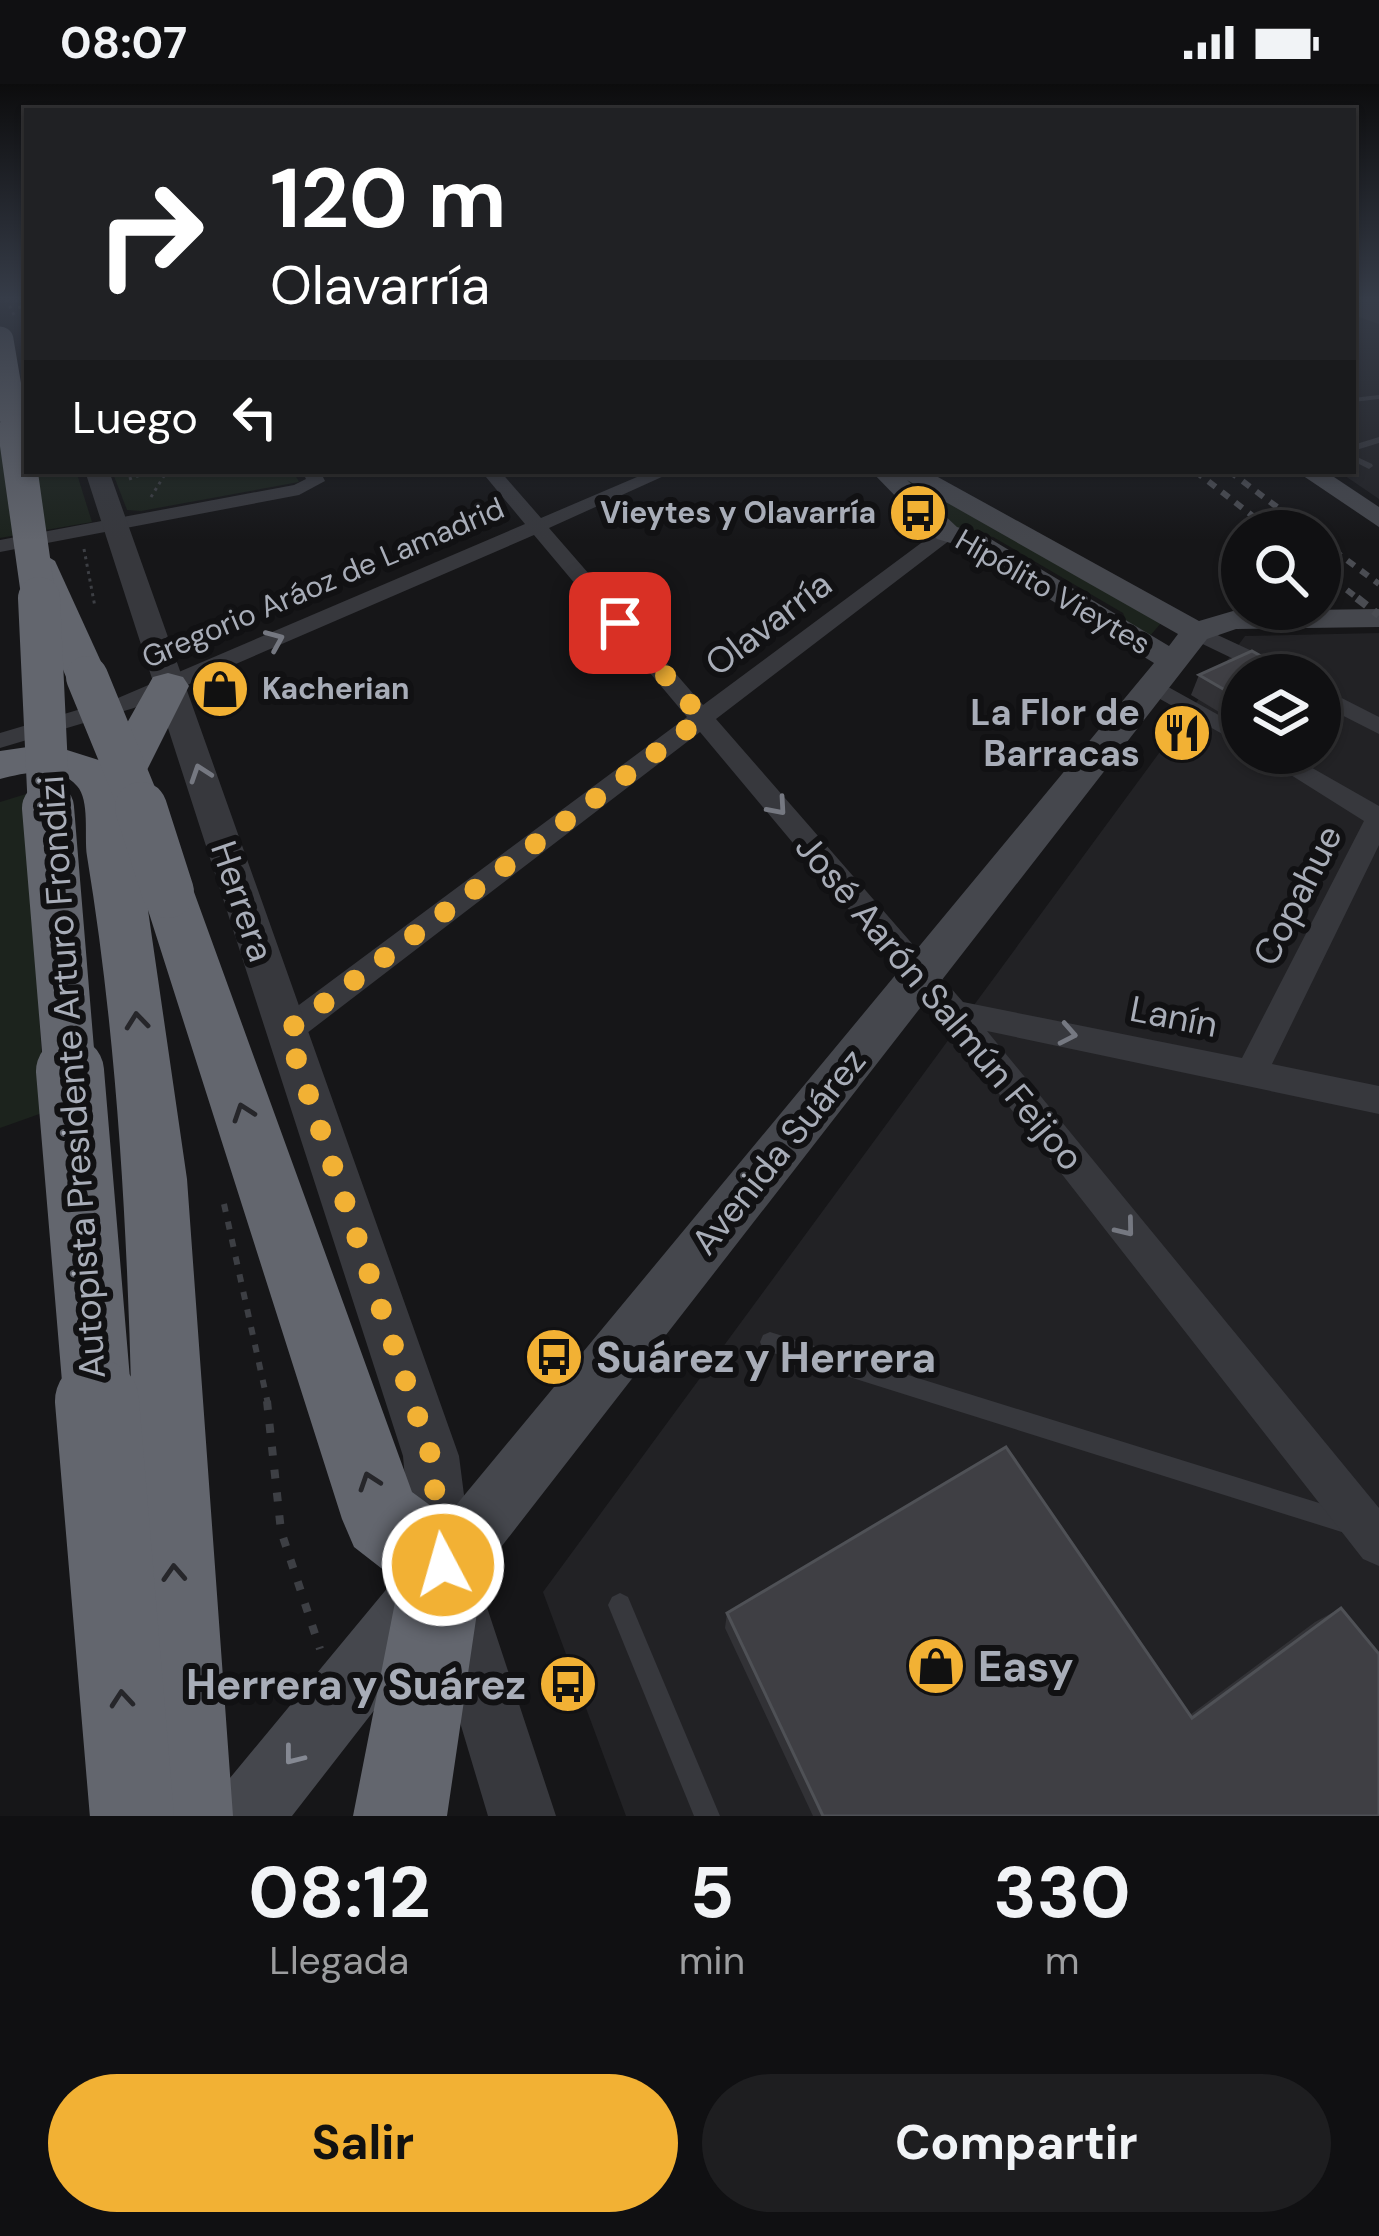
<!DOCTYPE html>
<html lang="es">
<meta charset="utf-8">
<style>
body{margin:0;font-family:"DM Sans",sans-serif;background:#1e1e20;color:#f1f3f6;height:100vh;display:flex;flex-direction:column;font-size:45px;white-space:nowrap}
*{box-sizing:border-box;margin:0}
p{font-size:39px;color:#9c9d9f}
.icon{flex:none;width:66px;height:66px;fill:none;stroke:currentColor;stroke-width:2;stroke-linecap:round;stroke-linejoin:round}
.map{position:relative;height:1732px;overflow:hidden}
.panel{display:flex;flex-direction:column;background:#101012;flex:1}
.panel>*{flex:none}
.hud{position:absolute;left:24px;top:24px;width:1332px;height:366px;border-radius:0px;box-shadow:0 3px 9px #0004,0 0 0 3px #303032;background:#202124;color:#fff;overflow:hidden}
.buttons{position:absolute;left:1221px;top:426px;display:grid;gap:24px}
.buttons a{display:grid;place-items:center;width:120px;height:120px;border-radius:50%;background:#101012;box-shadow:0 3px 9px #0004,0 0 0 3px #303032;font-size:60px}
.pin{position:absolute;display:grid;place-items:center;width:102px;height:102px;color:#fff;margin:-51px;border-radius:24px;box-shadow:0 6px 18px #0006}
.me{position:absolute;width:132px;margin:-66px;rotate:354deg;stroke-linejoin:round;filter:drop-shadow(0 0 9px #0008)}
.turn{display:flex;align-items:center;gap:42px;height:252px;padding:0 48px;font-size:54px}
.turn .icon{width:156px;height:156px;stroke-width:2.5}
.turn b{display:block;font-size:84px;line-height:102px}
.then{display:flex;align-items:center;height:114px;padding:0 48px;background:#0003;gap:24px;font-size:45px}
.eta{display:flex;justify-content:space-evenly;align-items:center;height:204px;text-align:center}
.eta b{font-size:72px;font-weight:700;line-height:84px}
.cta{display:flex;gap:24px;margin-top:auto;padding:24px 48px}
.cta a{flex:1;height:138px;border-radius:72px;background:#f2b134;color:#111;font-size:48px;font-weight:700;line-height:138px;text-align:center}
.cta a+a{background:#1e1e20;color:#f1f3f6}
.status{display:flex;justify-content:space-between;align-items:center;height:84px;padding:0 60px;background:#101012;direction:ltr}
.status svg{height:33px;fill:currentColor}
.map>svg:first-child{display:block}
</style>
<div class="status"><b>08:07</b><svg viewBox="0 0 49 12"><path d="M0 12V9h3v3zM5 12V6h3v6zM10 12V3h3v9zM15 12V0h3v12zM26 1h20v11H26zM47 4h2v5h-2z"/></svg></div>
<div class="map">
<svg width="1379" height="1732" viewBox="0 0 1379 1732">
<rect width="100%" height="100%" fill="#161618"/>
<g fill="#222225" fill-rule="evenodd">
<path d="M1353,215h26v200l-41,-28h15z"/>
<path d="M1379,549v1183h-753l-83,-224 702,-956zM1242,591h78v78h-78z"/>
</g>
<g fill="#1c231d">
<path d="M0,363l27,24h49l16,51 -92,16z"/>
<path d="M112,387h181l6,11 -158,29 -14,-1z"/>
<path d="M903,393l258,146 -12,14 -21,-10 -5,-14 -130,-76 -37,-7z"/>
<path d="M26,710l19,318 -45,16v-326z"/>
</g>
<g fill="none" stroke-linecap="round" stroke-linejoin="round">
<g stroke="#3d3f44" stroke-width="3" stroke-dasharray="3 4.5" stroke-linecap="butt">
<path d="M6,215l8,16"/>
<path d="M16,215l11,24"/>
<path d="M129,395l23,-8"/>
<path d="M151,413l16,-26"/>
<path d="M84,465l11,58"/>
</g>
<path stroke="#3d3f44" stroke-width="6" stroke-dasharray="8 10" stroke-linecap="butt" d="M224,1120l44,200"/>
<path stroke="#3d3f44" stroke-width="8" stroke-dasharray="9 14" stroke-linecap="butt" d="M267,1317l14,130 39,118"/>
<g fill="#37383d" fill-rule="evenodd">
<path d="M1353,215h8l-8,3z"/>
<path d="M1379,311v4l-26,3v-4z"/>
<path d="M1379,353v6l-26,8v-6z"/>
<path d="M1353,371l19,9 1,2 -4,3 -16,-8z"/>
<path d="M770,1248l575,179 8,3 3,8 -3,8 -8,3 -575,-181 -7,-3 -3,-7 3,-7z"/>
<path d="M620,1509l8,4 92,219h-26l-86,-211 4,-8z"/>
</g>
<g fill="#37383d" fill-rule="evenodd">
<path d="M302,387h18l5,10 -26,14 -299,57v-12l294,-55 12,-6z"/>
<path d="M481,387h19l41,47 110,-47h24l-126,57 154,177 237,-176h14v8l-238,182 247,283 279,56 122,-237 -108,-68h30l93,53v39l-107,219 107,22v28l-392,-83 392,477v58l-16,-7 -421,-538 -242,-289 -402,308h-22l-5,-9 5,-9 411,-305 -153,-182 -400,173 -134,40v-15l118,-35 407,-174z"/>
<path d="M1196,541l97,45 3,5h-29l-79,-38 -3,-5z"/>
<path d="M1152,594l90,50v17l-98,-55 -4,-5z"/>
<path d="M1320,603l59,30v17l-59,-30z"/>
</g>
<path fill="#37383d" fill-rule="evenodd" d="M85,387h24l350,985 14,109 83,251h-68l-75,-251 -10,-109z"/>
<g fill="#45474d" fill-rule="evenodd">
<path d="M871,387h56l272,150 34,-10 146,-2v18l-143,2 -29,10 -915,1177h-82l10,-26 934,-1127 -190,-116 -27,-8zM907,396l271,154 -9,12 -185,-111 -27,-8z"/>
<path d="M1296,387h29l54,36v20z"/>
</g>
<g fill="#63666e" fill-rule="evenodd">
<path d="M37,466l18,11 53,116 -6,9h-30l-6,-9 -47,-116z"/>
<path d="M168,589l15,4 6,9 -57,114 -2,24 14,66 6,-11 18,-5 18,5 8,13 218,600 60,44 12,29 -37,251h-94l46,-234 -45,-35 -12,-28 -194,-609 39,269 46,637h-94c-8,-320 0,-644 -52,-960 -3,-20 3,-56 -10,-70 -19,-22 -53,-13 -77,-7v-28l48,-7 57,18 48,-85z"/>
</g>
<g stroke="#4a4c52" stroke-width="6" stroke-dasharray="9 8" stroke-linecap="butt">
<path d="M1195,387l77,60"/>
<path d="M1229,387l80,60"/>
<path d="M1320,456l59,44"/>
<path d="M1320,485l41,32"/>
</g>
<path stroke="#4a4c52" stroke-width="8" stroke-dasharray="12 9" stroke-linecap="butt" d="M1357,514l22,17"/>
<path stroke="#63666e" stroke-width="27" d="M0,256l16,94"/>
<path stroke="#63666e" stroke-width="34" d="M15,347l24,170"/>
<g stroke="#63666e" stroke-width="42">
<path d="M39,514l10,213"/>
<path d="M87,593l55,134"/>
</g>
<g stroke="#63666e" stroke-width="52">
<path d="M48,724l22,266"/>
<path d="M141,724l27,84"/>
</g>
<path stroke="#63666e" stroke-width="68" d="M70,987l28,333"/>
<path stroke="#63666e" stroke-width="84" d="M97,1317l35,415"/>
</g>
<g fill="#323236">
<path d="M1363,215h16v25l-23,-8z"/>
<path d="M1199,591h43v51l-51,-31z"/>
<path d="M1341,1524l38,208h-566l-88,-188 2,-15 463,102 125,-93z"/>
</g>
<g fill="#3f3f44" stroke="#4f5156" stroke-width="3">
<path d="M1252,567l43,24h-53v25l-43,-25z"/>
<path d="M1006,1363l186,271 149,-110 38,46v162h-556l-96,-203z"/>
</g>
<defs><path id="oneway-chevron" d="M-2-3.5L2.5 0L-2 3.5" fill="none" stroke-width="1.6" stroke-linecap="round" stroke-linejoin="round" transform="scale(3)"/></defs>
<g stroke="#757881">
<use href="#oneway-chevron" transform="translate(275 556) rotate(-23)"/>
<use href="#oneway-chevron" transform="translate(200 689) rotate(-109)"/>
<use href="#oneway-chevron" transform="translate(778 723) rotate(49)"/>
<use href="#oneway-chevron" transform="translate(1068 950) rotate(11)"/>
<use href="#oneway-chevron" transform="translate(1126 1144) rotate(51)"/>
</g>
<g stroke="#26262a">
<use href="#oneway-chevron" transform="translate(137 937) rotate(-96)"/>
<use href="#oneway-chevron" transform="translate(243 1028) rotate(-109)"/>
<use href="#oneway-chevron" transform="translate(369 1397) rotate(-109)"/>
<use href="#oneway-chevron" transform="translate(174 1489) rotate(-93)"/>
<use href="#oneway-chevron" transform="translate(122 1615) rotate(-95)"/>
</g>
<use stroke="#858993" href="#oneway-chevron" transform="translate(293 1672) rotate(128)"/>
<linearGradient id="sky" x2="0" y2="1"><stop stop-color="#0c0c0d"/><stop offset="0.47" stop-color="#363c48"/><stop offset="1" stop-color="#363c48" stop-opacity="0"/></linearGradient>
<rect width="1379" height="457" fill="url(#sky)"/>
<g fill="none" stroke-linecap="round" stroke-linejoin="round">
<path stroke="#f2b134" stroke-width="21" stroke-dasharray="0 37.8" d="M443,1481l-12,-109 -144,-425 415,-313 -82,-95"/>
</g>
<defs>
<g id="bus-disc" transform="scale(3)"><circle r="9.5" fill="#f2b134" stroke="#111113"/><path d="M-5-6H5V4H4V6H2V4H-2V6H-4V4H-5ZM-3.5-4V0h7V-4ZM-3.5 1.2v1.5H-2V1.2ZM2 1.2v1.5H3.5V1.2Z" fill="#111"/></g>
<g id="shop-disc" transform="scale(3)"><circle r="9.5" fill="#f2b134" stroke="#111113"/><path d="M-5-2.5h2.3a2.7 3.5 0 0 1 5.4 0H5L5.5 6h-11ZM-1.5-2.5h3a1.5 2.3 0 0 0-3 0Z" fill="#111"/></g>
<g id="restaurant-disc" transform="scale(3)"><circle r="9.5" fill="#f2b134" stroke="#111113"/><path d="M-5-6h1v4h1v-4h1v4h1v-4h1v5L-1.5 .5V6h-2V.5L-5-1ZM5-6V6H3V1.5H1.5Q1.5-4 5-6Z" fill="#111"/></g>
</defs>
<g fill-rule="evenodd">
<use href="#bus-disc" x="918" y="429"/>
<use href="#shop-disc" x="220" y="605"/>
<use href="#restaurant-disc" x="1182" y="649"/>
<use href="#bus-disc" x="554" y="1273"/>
<use href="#shop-disc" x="936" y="1582"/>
<use href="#bus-disc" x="568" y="1600"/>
</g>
<g text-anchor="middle" stroke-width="12" stroke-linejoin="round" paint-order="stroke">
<g font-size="30" font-weight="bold" fill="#a8adb8" stroke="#111113" text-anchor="end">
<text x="876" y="439">Vieytes y Olavarría</text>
<text x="262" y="615" text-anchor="start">Kacherian</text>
</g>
<g font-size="30" fill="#a8adb8" stroke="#111113">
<text transform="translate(323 499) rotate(-23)" y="10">Gregorio Aráoz de Lamadrid</text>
<text transform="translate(1053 508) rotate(30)" y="10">Hipólito Vieytes</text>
</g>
<g font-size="36" fill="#a8adb8" stroke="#111113">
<text transform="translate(768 539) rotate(-37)" y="13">Olavarría</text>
<text transform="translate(1297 811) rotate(-63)" y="13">Copahue</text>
<text transform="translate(243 817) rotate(71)" y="13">Herrera</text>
<text transform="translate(940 918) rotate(50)" y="13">José Aarón Salmún Feijoo</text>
<text transform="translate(1174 932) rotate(11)" y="13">Lanín</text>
<text transform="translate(71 993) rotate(-94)" y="13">Autopista Presidente Arturo Frondizi</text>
<text transform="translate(778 1067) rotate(-51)" y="13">Avenida Suárez</text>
</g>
<g font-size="36" font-weight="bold" fill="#a8adb8" stroke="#111113" text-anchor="end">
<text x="1140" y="641">La Flor de<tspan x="1140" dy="41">Barracas</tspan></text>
</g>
<g font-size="42" font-weight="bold" fill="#a8adb8" stroke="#111113" text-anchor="start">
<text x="596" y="1288">Suárez y Herrera</text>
<text x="978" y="1597">Easy</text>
<text x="526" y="1615" text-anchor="end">Herrera y Suárez</text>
</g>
</g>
</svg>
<div class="buttons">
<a><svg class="icon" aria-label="search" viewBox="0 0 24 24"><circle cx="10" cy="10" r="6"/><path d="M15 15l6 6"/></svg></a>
<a><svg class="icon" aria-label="layers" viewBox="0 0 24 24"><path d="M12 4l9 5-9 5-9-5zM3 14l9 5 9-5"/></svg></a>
</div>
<div class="pin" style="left:620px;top:539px;background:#d93025"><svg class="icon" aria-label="arrive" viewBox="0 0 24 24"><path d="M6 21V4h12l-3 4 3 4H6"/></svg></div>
<svg class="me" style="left:443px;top:1481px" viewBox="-20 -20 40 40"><circle r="17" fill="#f2b134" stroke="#fff" stroke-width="3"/><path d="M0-11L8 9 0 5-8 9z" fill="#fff"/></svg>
<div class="hud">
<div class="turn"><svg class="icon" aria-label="right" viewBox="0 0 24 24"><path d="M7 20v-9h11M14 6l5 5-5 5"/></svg><div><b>120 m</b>Olavarría</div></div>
<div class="then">Luego<svg class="icon" aria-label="left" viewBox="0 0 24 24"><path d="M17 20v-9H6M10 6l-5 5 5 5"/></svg></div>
</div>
</div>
<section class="panel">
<div class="eta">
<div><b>08:12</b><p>Llegada</p></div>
<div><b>5</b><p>min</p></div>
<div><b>330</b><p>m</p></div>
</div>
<div class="cta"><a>Salir</a><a>Compartir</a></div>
</section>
